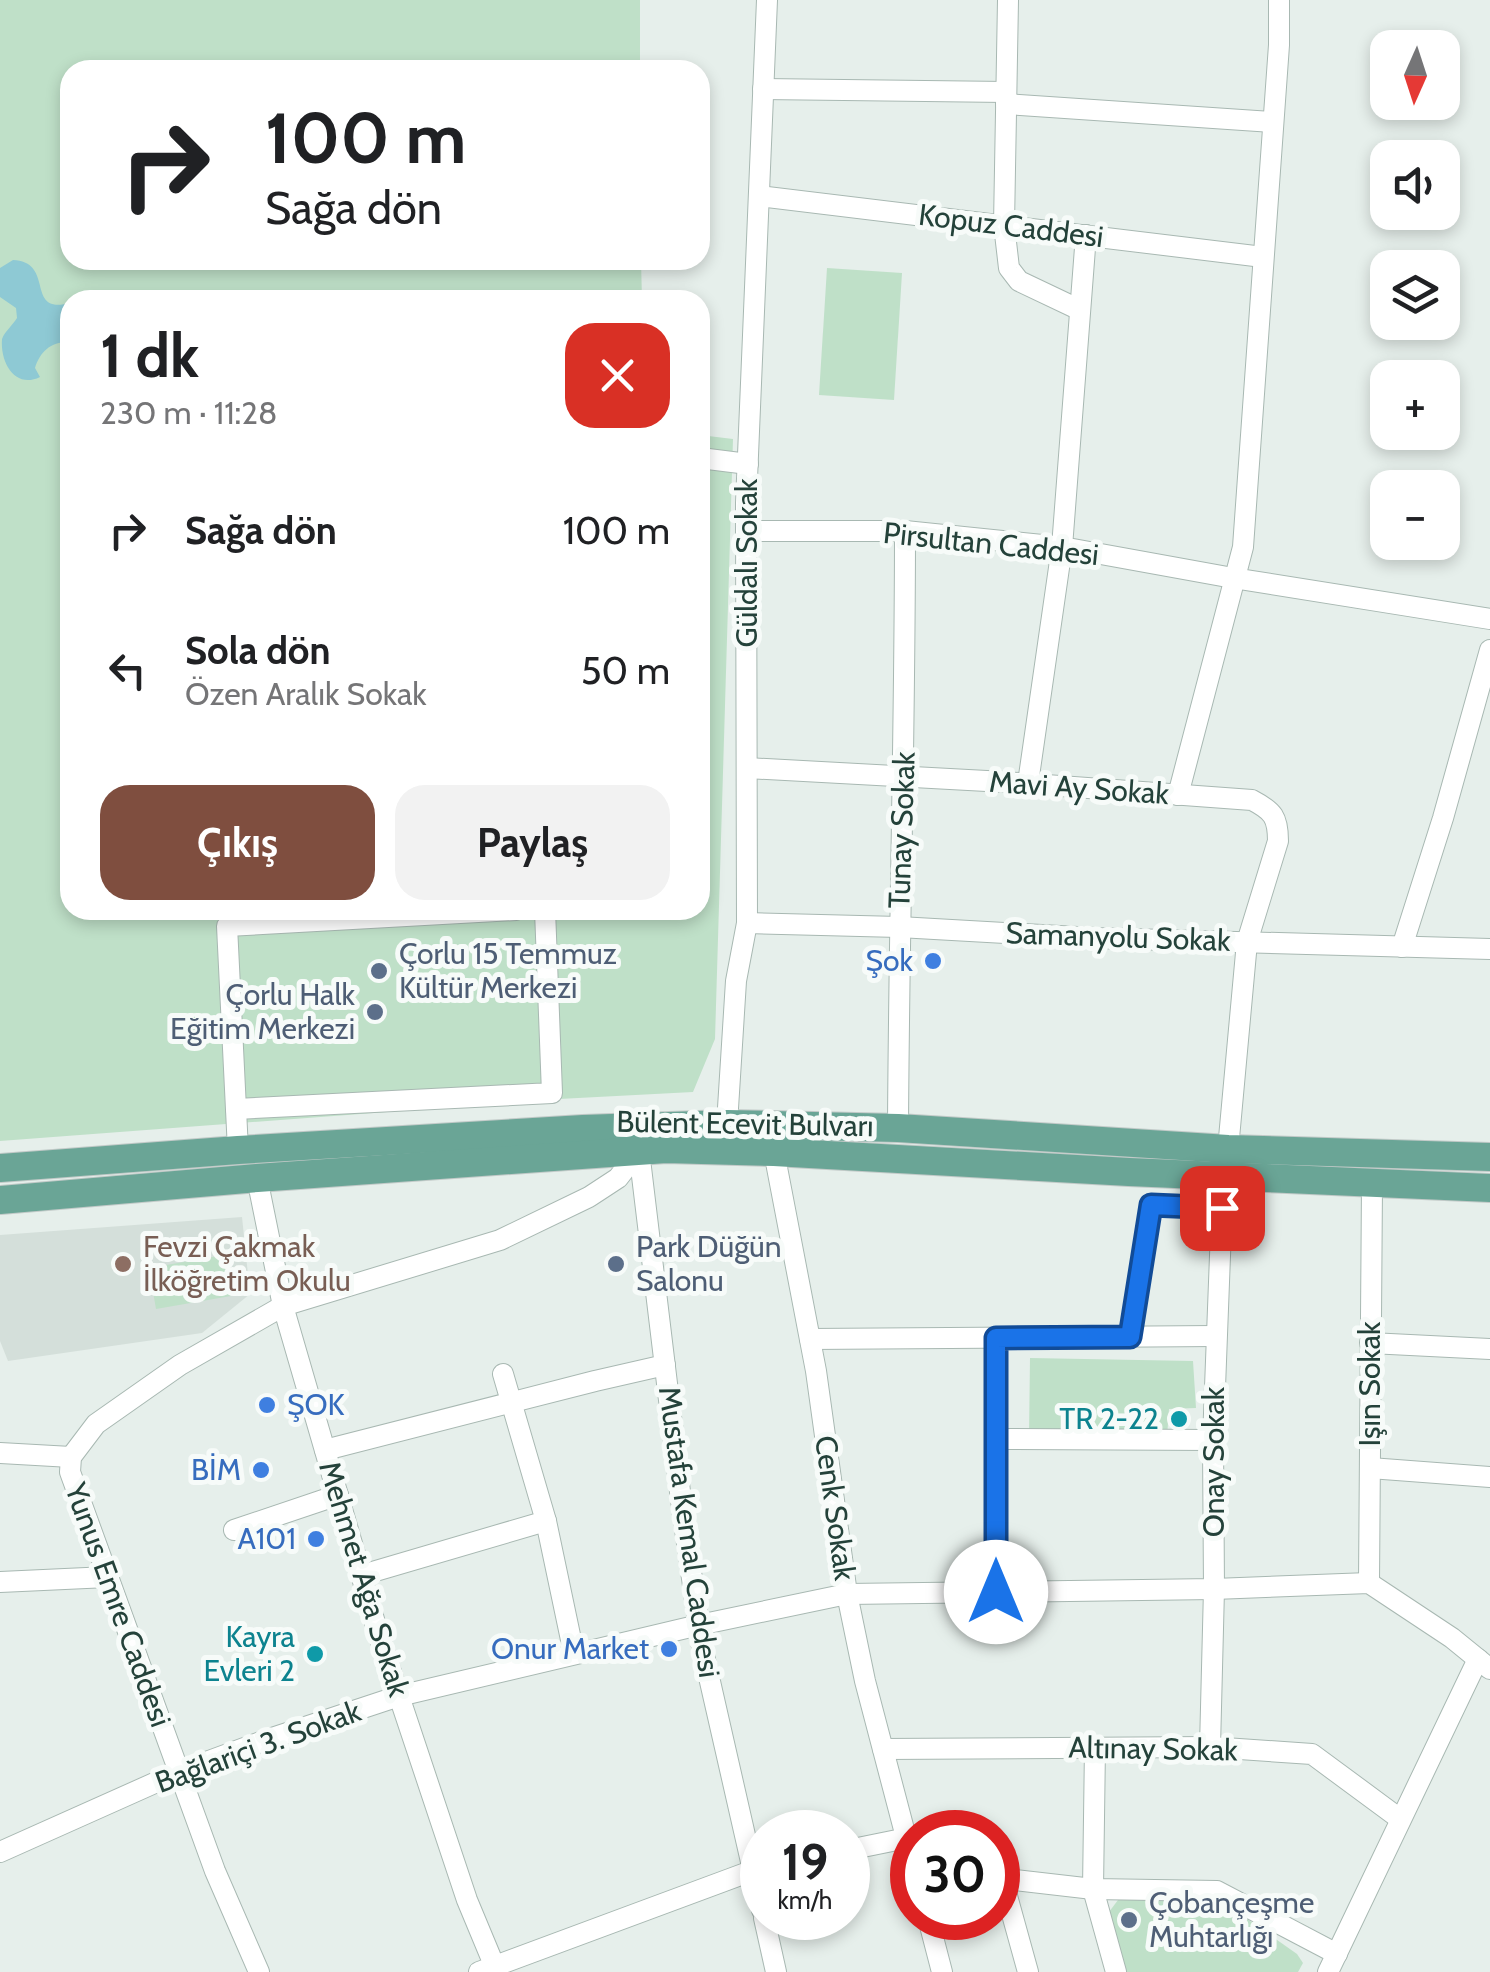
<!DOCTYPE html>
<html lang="tr">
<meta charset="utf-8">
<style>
body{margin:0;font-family:Cabin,sans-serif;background:#f2f2f2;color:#202124;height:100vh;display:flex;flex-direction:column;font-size:38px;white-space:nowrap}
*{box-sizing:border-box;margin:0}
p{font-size:32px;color:#757577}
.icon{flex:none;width:55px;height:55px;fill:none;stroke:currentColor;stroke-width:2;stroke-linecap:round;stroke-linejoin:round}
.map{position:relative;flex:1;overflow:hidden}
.side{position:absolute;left:60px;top:290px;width:650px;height:630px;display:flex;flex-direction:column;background:#fff;border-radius:30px;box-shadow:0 5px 15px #0003}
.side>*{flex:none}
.banner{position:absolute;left:60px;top:60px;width:650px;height:210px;border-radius:30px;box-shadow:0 5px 15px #0003;background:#fff;color:#202124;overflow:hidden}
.needle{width:65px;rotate:183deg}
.fabs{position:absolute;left:1370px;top:30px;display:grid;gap:20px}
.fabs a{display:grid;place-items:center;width:90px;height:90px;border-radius:20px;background:#fff;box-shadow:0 5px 15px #0003;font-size:50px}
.speed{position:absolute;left:740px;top:1810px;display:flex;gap:20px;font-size:50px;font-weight:700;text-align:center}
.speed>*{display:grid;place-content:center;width:130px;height:130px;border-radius:50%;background:#fff;box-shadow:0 5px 15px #0003;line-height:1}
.speed small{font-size:25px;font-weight:400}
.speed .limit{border:15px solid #d22;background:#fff;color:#111}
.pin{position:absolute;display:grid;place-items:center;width:85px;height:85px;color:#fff;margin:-42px;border-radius:20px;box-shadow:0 5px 15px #0006}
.me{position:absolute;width:110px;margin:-55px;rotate:0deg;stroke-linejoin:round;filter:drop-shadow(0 0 8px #0008)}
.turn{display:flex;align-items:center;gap:35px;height:210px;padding:0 40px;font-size:45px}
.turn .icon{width:130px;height:130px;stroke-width:2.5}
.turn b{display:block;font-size:70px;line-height:85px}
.round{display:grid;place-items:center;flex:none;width:105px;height:105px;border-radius:30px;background:#f2f2f2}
.summary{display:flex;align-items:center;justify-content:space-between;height:170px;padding:0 40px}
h1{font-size:60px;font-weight:700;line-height:75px}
.action{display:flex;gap:20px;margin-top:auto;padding:20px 40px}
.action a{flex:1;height:115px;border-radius:30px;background:#7f4e3f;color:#fff;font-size:40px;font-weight:700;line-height:115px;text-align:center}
.action a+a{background:#f2f2f2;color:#202124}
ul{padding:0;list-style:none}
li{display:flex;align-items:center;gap:30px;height:140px;padding:0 40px}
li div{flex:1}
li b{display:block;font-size:38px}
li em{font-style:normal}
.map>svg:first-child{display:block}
</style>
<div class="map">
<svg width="1490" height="1972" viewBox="0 0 1490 1972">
<rect width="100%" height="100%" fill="#e6efeb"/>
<path fill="#d4dfda" d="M242,1217l8,77 -48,39 -194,28 -8,-20v-106z"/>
<g fill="#bfe0c8">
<path d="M0,0h640v70h-570v190h571l1,40h-572v610h630v-475l33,4 -18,600 -22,53 -134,7 -559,42z"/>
<path d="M827,268l75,5 -8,127 -75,-5z"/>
<path d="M224,1255l7,41 -75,13 -7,-41z"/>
<path d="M1030,1358l163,3 3,47 -27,1 -2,28 -138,-1z"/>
<path d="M1216,1897l81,57 6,9 -5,9h-173l-16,-60 9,-12z"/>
</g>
<path fill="#8ec9d4" d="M13,260c43,2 11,55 57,43v12l-3,7 3,8v12c-18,-1 -30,9 -35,26l5,9c-24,12 -40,-13 -38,-38 3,-8 11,-14 15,-21l-1,-10 -16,-11v-29z"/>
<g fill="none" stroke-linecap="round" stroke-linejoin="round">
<g stroke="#a8b8b2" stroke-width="22">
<g id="minor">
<path d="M1008,0l-4,225 5,43 10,13 61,29"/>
<path d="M763,89l243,3"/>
<path d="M1006,104l267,18"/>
<path d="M759,196l504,61"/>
<path d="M700,458l48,6"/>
<path d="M746,531h159l157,16 171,31 257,41"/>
<path d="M747,768l258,14 247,18c21,11 26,17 26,41l-31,101 -19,207"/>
<path d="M1028,783l34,-236 24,-312"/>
<path d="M1178,795l65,-248 36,-502v-45"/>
<path d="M747,923l152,4 196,11 395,11"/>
<path d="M1402,947l41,-129 47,-168"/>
<path d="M236,1109l316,-16 -7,-183"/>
<path d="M727,1124l9,-143 11,-58 -1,-420 21,-503"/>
<path d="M898,1128c1,-199 7,-398 7,-597"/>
<path d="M238,1150l-11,-224 289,-16"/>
<path d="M639,1151l43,357 19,134 61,268"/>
<path d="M774,1152l42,219 31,223 18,87 47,179"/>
<path d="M257,1178l26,128 95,327 89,267 30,72"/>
<path d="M1130,1337l21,-132 71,3"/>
<path d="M996,1338l1,254"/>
<path d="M810,1339l406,-3"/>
<path d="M1370,1343l120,6"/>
<path d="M503,1374l43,147 28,133"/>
<path d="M997,1439l216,1"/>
<path d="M325,1450l270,-69 70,-16"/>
<path d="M0,1453l71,4"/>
<path d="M1370,1468l120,9"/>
<path d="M234,1530l104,-35"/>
<path d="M362,1575l184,-54"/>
<path d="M0,1582l108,-5"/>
<path d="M1369,1583l3,-398"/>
<path d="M1095,1747l-2,142 23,83"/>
<path d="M1210,1747l4,-158 -1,-149 10,-263"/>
<path d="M883,1749l327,-2 102,7 88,65"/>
<path d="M848,1850l59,-12"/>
<path d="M0,1852l179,-80 87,-32 133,-44 300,-71 148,-31 367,-5 155,-6 83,55 38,31"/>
<path d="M998,1878l95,11 124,2 120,63"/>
<path d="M1002,1878l26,94"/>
<path d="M764,1918l12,54"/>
<path d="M928,1918l14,54"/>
<path d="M259,1972l-44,-101 -145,-399 1,-15 25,-33 84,-59 103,-59 217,-66 89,-43 29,-19 21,-27"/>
<path d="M479,1972l283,-105"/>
<path d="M1328,1972l150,-313"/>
</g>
</g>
<g stroke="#c2cac8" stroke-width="30">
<g id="major">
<path d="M0,1168l238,-18 345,-21 144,-5 171,4 330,21 262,8"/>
<path d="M0,1200l257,-22 409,-29 108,3 355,20 361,16"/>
</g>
</g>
<use href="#minor" stroke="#fff" stroke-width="20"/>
<use href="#major" stroke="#6aa596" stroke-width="28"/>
</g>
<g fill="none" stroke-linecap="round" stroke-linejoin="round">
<g stroke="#114b97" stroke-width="25">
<path id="route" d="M996,1592v-254l134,-1 21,-132 71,3"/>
</g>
<use href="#route" stroke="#1a73e8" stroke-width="18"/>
</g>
<g fill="#3f7fe0" stroke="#f7fbf9" stroke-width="4">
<circle cx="933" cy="961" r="10"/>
<circle cx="267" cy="1405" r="10"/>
<circle cx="261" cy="1470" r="10"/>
<circle cx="316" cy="1539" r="10"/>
<circle cx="669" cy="1649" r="10"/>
</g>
<g fill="#5c6f8a" stroke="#f7fbf9" stroke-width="4">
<circle cx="379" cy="971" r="10"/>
<circle cx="375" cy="1012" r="10"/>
<circle cx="616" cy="1264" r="10"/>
<circle cx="1129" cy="1920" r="10"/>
</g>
<circle fill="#8d6e63" stroke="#f7fbf9" stroke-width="4" cx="123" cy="1264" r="10"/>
<g fill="#0f9aa8" stroke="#f7fbf9" stroke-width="4">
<circle cx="1179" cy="1419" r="10"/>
<circle cx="315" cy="1654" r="10"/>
</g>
<g text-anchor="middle" stroke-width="10" stroke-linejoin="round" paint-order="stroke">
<g font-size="30" fill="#24423a" stroke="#f7fbf9">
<text transform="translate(1011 226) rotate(7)" y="10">Kopuz Caddesi</text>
<text transform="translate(991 544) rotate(6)" y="10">Pirsultan Caddesi</text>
<text transform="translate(747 563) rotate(-90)" y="10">Güldalı Sokak</text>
<text transform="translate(1079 788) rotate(4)" y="10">Mavi Ay Sokak</text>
<text transform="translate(902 830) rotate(-88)" y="10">Tunay Sokak</text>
<text transform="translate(1118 937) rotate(2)" y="10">Samanyolu Sokak</text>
<text transform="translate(745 1124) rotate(1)" y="10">Bülent Ecevit Bulvarı</text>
<text transform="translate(1370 1384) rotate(-90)" y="10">Işın Sokak</text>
<text transform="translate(1214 1462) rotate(-90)" y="10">Onay Sokak</text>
<text transform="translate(835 1508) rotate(82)" y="10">Cenk Sokak</text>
<text transform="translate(689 1532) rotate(82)" y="10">Mustafa Kemal Caddesi</text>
<text transform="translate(364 1579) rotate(73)" y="10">Mehmet Ağa Sokak</text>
<text transform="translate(118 1605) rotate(70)" y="10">Yunus Emre Caddesi</text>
<text transform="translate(258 1747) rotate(-20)" y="10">Bağlariçi 3. Sokak</text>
<text transform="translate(1153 1749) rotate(1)" y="10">Altınay Sokak</text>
</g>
<g font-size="30" fill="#4e5e75" stroke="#f7fbf9" text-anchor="start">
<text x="399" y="964">Çorlu 15 Temmuz<tspan x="399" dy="34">Kültür Merkezi</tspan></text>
<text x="355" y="1005" text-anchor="end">Çorlu Halk<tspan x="355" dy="34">Eğitim Merkezi</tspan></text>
<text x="636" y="1257">Park Düğün<tspan x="636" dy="34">Salonu</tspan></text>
<text x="1149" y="1913">Çobançeşme<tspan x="1149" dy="34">Muhtarlığı</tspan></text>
</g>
<g font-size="30" fill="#366cbe" stroke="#f7fbf9" text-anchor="end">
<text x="913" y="971">Şok</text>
<text x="287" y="1415" text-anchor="start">ŞOK</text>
<text x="241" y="1480">BİM</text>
<text x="296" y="1549">A101</text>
<text x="649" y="1659">Onur Market</text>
</g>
<g font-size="30" fill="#785e54" stroke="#f7fbf9" text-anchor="start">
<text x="143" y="1257">Fevzi Çakmak<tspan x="143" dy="34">İlköğretim Okulu</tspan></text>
</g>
<g font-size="30" fill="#0d838f" stroke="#f7fbf9" text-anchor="end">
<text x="1159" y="1429">TR 2-22</text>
<text x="295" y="1647">Kayra<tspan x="295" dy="34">Evleri 2</tspan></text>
</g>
</g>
</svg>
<div class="fabs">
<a><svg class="needle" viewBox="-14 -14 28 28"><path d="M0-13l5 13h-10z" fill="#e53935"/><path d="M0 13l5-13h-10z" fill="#757577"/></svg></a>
<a><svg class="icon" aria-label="sound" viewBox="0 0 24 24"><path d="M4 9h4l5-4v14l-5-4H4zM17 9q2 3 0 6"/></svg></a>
<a><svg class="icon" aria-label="layers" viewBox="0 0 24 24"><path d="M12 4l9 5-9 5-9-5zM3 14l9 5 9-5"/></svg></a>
<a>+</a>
<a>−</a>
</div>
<div class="speed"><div>19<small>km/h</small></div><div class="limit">30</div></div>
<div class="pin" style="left:1222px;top:1208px;background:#d93025"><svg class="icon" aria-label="arrive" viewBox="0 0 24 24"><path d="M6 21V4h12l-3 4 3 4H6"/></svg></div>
<svg class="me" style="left:996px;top:1592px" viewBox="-20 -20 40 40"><circle r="19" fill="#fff"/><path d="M0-13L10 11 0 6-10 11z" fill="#1a73e8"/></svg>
<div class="banner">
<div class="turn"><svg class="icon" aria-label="right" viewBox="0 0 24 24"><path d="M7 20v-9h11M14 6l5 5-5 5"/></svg><div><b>100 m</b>Sağa dön</div></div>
</div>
<section class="side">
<div class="summary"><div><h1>1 dk</h1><p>230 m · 11:28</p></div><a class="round" style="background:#d93025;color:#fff"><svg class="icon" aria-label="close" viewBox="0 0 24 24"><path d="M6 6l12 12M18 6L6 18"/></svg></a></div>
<ul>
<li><svg class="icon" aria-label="right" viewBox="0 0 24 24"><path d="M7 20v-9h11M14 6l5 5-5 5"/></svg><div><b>Sağa dön</b></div><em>100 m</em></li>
<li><svg class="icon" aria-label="left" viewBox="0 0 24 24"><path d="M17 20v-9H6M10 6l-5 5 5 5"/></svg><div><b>Sola dön</b><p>Özen Aralık Sokak</p></div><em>50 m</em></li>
</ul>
<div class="action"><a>Çıkış</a><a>Paylaş</a></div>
</section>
</div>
